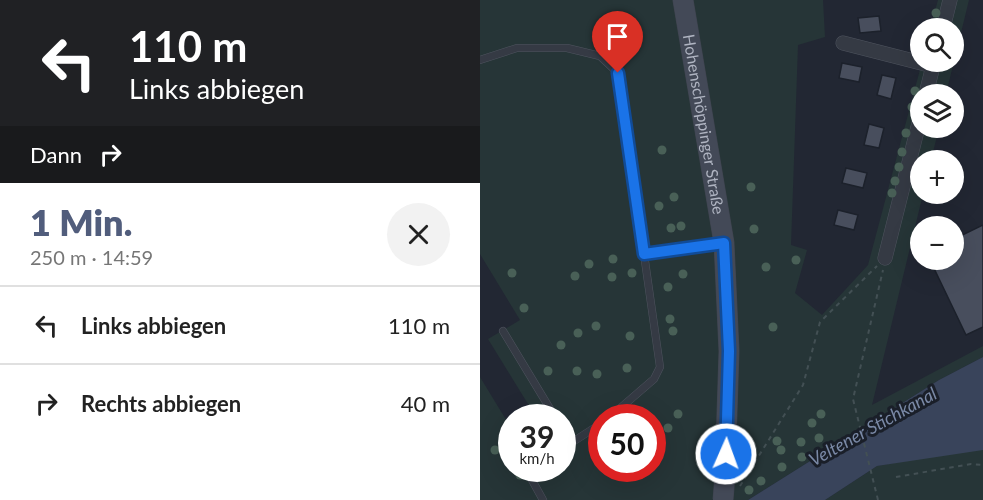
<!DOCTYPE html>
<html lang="de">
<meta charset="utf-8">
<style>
body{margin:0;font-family:Lato,sans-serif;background:#f2f2f2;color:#222;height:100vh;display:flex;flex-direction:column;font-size:22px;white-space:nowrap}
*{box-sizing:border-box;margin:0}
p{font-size:20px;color:#767676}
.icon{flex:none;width:33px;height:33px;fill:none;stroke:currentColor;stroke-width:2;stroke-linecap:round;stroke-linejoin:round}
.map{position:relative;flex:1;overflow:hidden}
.drawer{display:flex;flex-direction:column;background:#fff;width:480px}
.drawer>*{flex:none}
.banner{background:#202124;color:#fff;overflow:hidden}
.controls{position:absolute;left:430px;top:18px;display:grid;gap:12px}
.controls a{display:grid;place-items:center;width:54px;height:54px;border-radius:50%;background:#fff;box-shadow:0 6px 24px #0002;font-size:30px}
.speed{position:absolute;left:18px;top:404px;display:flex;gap:12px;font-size:30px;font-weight:700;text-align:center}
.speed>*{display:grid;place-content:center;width:78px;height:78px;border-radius:50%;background:#fff;box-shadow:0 6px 24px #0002;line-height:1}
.speed small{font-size:15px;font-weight:400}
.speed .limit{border:9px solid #d22;background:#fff;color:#111}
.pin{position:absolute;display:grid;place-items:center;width:51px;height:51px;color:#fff;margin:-62px -26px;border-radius:50% 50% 50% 0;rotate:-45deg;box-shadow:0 0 6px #0007}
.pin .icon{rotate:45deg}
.me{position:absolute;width:66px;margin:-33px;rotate:2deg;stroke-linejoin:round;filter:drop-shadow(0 0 4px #0008)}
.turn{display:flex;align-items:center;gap:21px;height:126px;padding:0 30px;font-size:27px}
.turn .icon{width:78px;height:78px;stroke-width:2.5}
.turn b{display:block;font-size:42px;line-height:51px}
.then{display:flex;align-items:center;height:57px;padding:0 30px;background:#0003;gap:12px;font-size:22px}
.round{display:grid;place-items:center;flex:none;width:63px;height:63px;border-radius:32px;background:#f2f2f2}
.summary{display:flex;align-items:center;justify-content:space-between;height:102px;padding:0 30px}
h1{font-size:36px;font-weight:800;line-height:45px;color:#515d7c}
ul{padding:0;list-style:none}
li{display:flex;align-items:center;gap:18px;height:78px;padding:0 30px;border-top:2px solid #e0e0e0}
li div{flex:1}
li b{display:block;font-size:22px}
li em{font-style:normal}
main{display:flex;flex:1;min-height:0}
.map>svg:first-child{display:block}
</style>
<main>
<section class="drawer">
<div class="banner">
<div class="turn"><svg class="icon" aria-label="left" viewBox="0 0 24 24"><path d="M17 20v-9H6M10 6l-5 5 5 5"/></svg><div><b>110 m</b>Links abbiegen</div></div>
<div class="then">Dann<svg class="icon" aria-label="right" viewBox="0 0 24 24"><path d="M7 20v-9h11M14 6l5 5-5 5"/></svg></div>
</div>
<div class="summary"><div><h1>1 Min.</h1><p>250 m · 14:59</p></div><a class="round"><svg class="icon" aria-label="close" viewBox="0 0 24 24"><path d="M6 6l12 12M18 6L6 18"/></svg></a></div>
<ul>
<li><svg class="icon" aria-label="left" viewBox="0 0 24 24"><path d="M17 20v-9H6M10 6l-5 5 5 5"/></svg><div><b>Links abbiegen</b></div><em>110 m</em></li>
<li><svg class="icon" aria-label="right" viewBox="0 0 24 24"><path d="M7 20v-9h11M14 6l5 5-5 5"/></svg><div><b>Rechts abbiegen</b></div><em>40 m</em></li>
</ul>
</section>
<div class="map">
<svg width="503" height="500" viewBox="0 0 503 500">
<rect width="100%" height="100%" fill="#222733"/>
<g fill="#263537" fill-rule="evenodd">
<path d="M0,0h343l2,37 -27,8 -7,200 16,5 -12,43 27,22 46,-50 54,-203h32v-34h-24l8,-28h31l-23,94h-25v34h18l-8,32h-10l2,34 -51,211 111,-59v11l-44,23 -191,120h-268v-123l31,51 1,40h50v-51h-26l-48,-78 32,-19 -40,-66zM122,417h50v51h-50z"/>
<path d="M490,449l13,1v50h-158l52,-34z"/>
</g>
<path fill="#39445b" d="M503,357v93l-106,16 -52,34h-77l191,-120z"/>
<g fill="#484e5d" stroke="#1c212b" stroke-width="1.5">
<path d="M399,16l2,15 -21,2 -2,-15z"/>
<path d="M362,63l20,4 -3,15 -20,-4z"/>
<path d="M402,75l14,3 -5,21 -14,-4z"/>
<path d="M389,124l15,4 -5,20 -15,-3z"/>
<path d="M366,168l21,5 -4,15 -21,-5z"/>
<path d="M358,210l20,5 -4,15 -20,-5z"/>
<path d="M503,225v102l-17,8 -36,-75h24v-21z"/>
</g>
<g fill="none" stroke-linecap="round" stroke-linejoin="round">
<g stroke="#4f545f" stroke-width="8">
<g id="service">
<path d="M0,60l37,-12h50l33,8 18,17 26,181"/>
<path d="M23,331l52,86"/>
<path d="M130,417l44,-38 6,-12 -16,-113 77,-10"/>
<path d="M82,429l9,14 31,-20"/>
<path d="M82,448l9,-5"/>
<path d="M51,468l-4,3 16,29"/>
</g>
</g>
<g stroke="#4f545f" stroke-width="15">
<g id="minor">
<path d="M463,28l7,-28"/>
<path d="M363,43l90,23"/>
<path d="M446,94l8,-32"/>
<path d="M405,258l36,-143"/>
</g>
</g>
<g stroke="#3e434e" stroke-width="21">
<g id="secondary">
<path id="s1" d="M203,0l41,243 5,108 -4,124"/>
</g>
</g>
<g stroke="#435054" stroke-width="2" stroke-dasharray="4.5 4.5" stroke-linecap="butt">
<path d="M416,477l75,-13 12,1"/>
<path d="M260,486l63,-101 17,-63 57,-56"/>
<path d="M398,500l-25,-101 30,-129"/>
</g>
<use href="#service" stroke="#353a44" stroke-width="7"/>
<use href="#minor" stroke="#353a44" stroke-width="14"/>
<use href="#secondary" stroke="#434957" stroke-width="20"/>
<g stroke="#3e434e" stroke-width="21" stroke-linecap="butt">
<path id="secondary-bridge" d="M243,500l2,-25"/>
</g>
<use href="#secondary-bridge" stroke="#434957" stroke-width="20"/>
</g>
<g fill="#496057">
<circle cx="456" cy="13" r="4.5"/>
<circle cx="435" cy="91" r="4.5"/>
<circle cx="432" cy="107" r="4.5"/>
<circle cx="426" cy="133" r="4.5"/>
<circle cx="182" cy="150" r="4.5"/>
<circle cx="422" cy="152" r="4.5"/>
<circle cx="419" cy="167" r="4.5"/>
<circle cx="415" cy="181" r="4.5"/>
<circle cx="271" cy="187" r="4.5"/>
<circle cx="412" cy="193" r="4.5"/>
<circle cx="194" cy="197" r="4.5"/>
<circle cx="179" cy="206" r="4.5"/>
<circle cx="201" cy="226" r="4.5"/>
<circle cx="191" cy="228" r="4.5"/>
<circle cx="274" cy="229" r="4.5"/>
<circle cx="133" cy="259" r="4.5"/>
<circle cx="316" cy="260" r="4.5"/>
<circle cx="109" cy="264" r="4.5"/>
<circle cx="286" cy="267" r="4.5"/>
<circle cx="32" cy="273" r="4.5"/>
<circle cx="152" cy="273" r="4.5"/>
<circle cx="203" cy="274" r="4.5"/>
<circle cx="95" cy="276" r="4.5"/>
<circle cx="132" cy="277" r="4.5"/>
<circle cx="188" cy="287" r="4.5"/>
<circle cx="44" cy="308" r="4.5"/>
<circle cx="190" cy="319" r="4.5"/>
<circle cx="116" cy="326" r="4.5"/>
<circle cx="293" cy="327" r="4.5"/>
<circle cx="193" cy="331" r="4.5"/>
<circle cx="98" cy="333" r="4.5"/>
<circle cx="150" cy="336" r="4.5"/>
<circle cx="81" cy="345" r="4.5"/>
<circle cx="147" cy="368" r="4.5"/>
<circle cx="68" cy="371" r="4.5"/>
<circle cx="97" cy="371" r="4.5"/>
<circle cx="117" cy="374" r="4.5"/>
<circle cx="198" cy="414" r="4.5"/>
<circle cx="341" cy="414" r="4.5"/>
<circle cx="332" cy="423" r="4.5"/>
<circle cx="188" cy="428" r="4.5"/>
<circle cx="339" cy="438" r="4.5"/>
<circle cx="297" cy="441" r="4.5"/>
<circle cx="321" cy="442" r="4.5"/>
<circle cx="115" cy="446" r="4.5"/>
<circle cx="15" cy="450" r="4.5"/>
<circle cx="301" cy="450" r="4.5"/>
<circle cx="322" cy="457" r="4.5"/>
<circle cx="302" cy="467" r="4.5"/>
<circle cx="40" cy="475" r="4.5"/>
<circle cx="281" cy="481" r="4.5"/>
<circle cx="269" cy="490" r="4.5"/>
</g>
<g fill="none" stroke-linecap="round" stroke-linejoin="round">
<g stroke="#114b97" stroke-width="15">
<path id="route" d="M138,73l26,181 80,-11 5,108 -3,103"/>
</g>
<use href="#route" stroke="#1a73e8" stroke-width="10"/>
</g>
<g text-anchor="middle" stroke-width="6" stroke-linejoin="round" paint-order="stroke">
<g font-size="16" fill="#afb4c1" stroke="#1a1f29">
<text dy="6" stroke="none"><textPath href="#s1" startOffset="126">Hohenschöppinger Straße</textPath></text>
</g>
<g font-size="18" font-style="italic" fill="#7a89a6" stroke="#1a1f29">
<text transform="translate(393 427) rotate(-29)" y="6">Veltener Stichkanal</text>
</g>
</g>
</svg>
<div class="controls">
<a><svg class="icon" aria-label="search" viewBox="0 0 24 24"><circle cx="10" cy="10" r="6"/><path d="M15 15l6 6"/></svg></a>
<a><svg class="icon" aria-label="layers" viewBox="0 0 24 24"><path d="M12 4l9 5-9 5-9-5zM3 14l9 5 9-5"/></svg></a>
<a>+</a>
<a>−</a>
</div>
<div class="speed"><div>39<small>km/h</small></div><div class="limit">50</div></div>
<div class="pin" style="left:138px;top:73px;background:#d93025"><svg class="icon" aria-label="arrive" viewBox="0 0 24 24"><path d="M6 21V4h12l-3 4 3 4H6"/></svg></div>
<svg class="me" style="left:246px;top:454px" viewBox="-20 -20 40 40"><circle r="17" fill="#1a73e8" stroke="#fff" stroke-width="3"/><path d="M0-11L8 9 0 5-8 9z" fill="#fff"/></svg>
</div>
</main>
